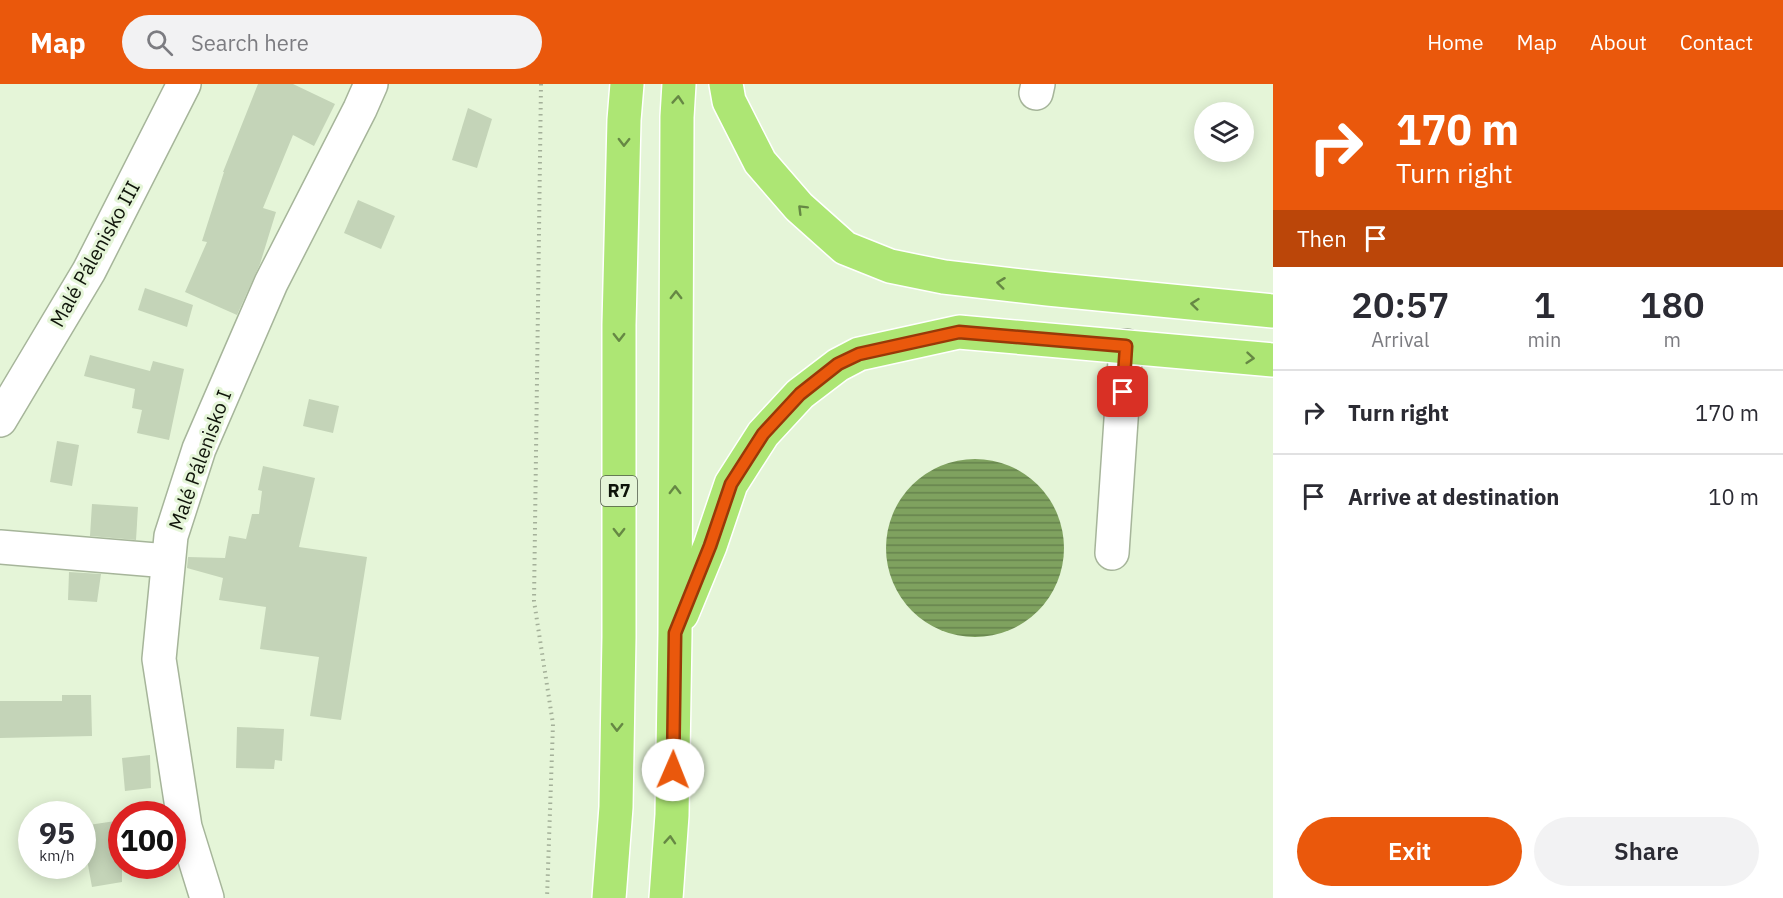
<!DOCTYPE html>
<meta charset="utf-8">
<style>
body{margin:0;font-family:"IBM Plex Sans",sans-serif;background:#f2f2f3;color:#2b2b33;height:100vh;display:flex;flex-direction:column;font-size:22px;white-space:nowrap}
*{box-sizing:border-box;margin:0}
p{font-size:20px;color:#7c7c81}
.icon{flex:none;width:33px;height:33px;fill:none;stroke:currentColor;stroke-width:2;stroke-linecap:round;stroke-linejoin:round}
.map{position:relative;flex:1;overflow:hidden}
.side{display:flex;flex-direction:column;background:#fff;width:510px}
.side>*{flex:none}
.hud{background:#ea580c;color:#fff;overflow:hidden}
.fabs{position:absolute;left:1194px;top:18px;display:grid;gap:12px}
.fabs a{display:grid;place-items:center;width:60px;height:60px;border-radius:50%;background:#fff;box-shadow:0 3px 15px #0003;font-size:30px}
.speed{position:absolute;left:18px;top:717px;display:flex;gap:12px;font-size:30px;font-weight:700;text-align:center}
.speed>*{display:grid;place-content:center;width:78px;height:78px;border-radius:50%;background:#fff;box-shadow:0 3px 15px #0003;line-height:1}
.speed small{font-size:15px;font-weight:400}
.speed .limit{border:9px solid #d22;background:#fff;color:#111}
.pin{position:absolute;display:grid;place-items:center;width:51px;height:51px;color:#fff;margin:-26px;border-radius:12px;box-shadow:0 3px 9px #0006}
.me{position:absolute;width:66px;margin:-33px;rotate:1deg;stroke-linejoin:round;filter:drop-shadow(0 0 4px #0008)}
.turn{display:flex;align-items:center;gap:21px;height:126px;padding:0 24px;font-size:27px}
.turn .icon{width:78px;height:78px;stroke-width:2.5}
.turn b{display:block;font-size:42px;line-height:51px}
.then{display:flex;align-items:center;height:57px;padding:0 24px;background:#0003;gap:12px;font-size:22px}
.eta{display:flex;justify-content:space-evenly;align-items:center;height:102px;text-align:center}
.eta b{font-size:36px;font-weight:600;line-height:42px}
.action{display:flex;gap:12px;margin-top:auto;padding:12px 24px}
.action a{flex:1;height:69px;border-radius:36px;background:#ea580c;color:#fff;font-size:24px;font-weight:600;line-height:69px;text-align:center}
.action a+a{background:#f2f2f3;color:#2b2b33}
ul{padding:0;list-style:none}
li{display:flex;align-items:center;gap:18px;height:84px;padding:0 24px;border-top:2px solid #e1e1e2}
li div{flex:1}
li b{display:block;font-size:22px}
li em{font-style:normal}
header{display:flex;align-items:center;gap:36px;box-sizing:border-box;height:84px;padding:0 30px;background:#ea580c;color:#fff}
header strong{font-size:28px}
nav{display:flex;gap:33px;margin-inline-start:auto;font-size:21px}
.search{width:420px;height:54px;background:#f2f2f3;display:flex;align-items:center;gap:15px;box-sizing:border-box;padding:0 21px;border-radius:33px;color:#7c7c81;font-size:22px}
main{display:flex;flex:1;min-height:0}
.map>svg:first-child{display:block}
</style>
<header>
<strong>Map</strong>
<div class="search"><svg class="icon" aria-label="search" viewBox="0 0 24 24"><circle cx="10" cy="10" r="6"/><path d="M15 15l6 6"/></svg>Search here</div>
<nav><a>Home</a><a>Map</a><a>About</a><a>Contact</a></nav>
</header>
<main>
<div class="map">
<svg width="1273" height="814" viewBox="0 0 1273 814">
<defs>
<pattern id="water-rules" width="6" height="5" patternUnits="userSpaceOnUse" patternTransform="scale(1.5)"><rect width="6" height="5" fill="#7fa25f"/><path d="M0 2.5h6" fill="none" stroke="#66834d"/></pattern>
</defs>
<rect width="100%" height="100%" fill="#e5f5d8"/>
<circle fill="url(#water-rules)" cx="975" cy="464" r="89"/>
<g fill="#c4d4b8">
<path d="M258,0h35l42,20 -21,42 -21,-11 -30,73 13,4 -16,52 -23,51 -52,-23 22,-50 -5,-1 22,-69h-1z"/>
<path d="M468,24l24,11 -15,49 -25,-8z"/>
<path d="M358,116l37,16 -14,33 -37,-16z"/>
<path d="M145,204l48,17 -6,22 -49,-17z"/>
<path d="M90,271l60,16 3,-10 31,8 -15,71 -32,-7 5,-23 -10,-2 3,-19 -51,-13z"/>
<path d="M309,315l30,7 -6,27 -30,-7z"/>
<path d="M57,357l22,4 -7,41 -22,-4z"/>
<path d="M263,382l52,12 -16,69 68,10 -26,163 -31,-4 9,-59 -59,-8 6,-42 -47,-7 4,-22 -36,-10 1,-11 37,1 4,-22 17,3 6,-25h7l3,-23 -4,-1z"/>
<path d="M92,420l46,3 -2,33 -46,-4z"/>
<path d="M69,488l32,2 -4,28 -29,-2z"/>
<path d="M62,611h29l1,41 -92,2v-37h62z"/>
<path d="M237,643l47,2 -2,32 -7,-1 -1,9 -38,-1z"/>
<path d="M150,671l1,33 -26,3 -3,-33z"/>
<path d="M122,736v62l-30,5 -6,-33h-4v-28z"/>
</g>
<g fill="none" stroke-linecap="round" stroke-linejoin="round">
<g stroke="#a6b59a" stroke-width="36">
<g id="minor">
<path d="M1036,9l2,-9"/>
<path d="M0,336l89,-149 95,-187"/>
<path d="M0,463l168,14"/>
<path d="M1112,469l14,-207"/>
<path d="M207,814l-22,-71 -26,-168 12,-123 28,-87 72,-166 89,-174 11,-25"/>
</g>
</g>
<g stroke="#fff" stroke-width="36">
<g id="highway">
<path d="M726,0l3,17 31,61 39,45 46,41 45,18 54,11 104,12 225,22"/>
<path d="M682,530l28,-68 21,-62 32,-50 37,-40 38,-29 21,-11 100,-22 314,28"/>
<path d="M609,814l7,-91 3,-170v-312l5,-205 3,-36"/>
<path d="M666,814l6,-83 3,-182 2,-516 2,-33"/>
</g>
</g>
<path stroke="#a4b099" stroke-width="4" stroke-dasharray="1.5 4.5" stroke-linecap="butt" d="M541,0l-7,517 19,123 -6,174"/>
<use href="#minor" stroke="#fff" stroke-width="33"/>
<use href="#highway" stroke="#ade674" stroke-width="33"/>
</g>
<defs><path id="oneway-chevron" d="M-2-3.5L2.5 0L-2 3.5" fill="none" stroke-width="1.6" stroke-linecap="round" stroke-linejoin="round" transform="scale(1.5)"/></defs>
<g stroke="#684">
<use href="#oneway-chevron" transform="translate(678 16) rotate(-86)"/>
<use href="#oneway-chevron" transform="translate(624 58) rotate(91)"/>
<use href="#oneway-chevron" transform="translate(802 125) rotate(-135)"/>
<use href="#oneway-chevron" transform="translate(1001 199) rotate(-173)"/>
<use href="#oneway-chevron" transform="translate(676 211) rotate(-90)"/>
<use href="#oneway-chevron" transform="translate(1195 220) rotate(-174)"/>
<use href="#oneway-chevron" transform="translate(619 253) rotate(90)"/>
<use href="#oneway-chevron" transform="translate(1250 274) rotate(5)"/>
<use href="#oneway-chevron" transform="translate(675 406) rotate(-90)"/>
<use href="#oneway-chevron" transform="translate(619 448) rotate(90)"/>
<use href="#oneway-chevron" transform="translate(617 643) rotate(91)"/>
<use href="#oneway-chevron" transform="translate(670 756) rotate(-86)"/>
</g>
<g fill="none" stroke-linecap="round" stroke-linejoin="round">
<g stroke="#983908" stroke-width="15">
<path id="route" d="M673,686l2,-137 35,-87 21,-62 32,-50 37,-40 38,-30 21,-10 100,-22 167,14 -3,46"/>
</g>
<use href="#route" stroke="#ea580c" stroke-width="10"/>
</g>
<g text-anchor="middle" stroke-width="6" stroke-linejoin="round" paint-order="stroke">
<rect fill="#e5f5d8" stroke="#4f5848" stroke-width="1.5" x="601" y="392" width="36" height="30" rx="4.5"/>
<g font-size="18" font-weight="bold" fill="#0f140a">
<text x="619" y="413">R7</text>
</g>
<g font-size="20" fill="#0f140a" stroke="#e5f5d8">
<text transform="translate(95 170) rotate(-61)" y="7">Malé Pálenisko III</text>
<text transform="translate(200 376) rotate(-70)" y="7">Malé Pálenisko I</text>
</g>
</g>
</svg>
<div class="fabs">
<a><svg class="icon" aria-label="layers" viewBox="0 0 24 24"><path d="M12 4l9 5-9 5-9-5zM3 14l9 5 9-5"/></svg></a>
</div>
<div class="speed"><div>95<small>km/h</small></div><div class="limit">100</div></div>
<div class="pin" style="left:1123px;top:308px;background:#d93025"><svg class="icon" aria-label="arrive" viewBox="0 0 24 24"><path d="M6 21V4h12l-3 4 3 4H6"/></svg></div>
<svg class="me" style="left:673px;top:686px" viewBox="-20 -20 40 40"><circle r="19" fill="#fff"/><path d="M0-13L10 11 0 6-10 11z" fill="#ea580c"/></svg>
</div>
<section class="side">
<div class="hud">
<div class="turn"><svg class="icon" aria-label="right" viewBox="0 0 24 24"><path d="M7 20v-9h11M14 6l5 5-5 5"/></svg><div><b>170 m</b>Turn right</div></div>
<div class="then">Then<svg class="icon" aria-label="arrive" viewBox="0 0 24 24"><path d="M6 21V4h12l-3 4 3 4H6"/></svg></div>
</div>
<div class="eta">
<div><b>20:57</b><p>Arrival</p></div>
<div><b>1</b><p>min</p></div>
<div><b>180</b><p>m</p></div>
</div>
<ul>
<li><svg class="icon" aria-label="right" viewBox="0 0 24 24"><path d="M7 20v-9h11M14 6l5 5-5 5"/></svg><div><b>Turn right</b></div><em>170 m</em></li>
<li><svg class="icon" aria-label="arrive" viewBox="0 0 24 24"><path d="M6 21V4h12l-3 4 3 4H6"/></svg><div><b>Arrive at destination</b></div><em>10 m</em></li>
</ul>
<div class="action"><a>Exit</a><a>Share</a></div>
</section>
</main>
